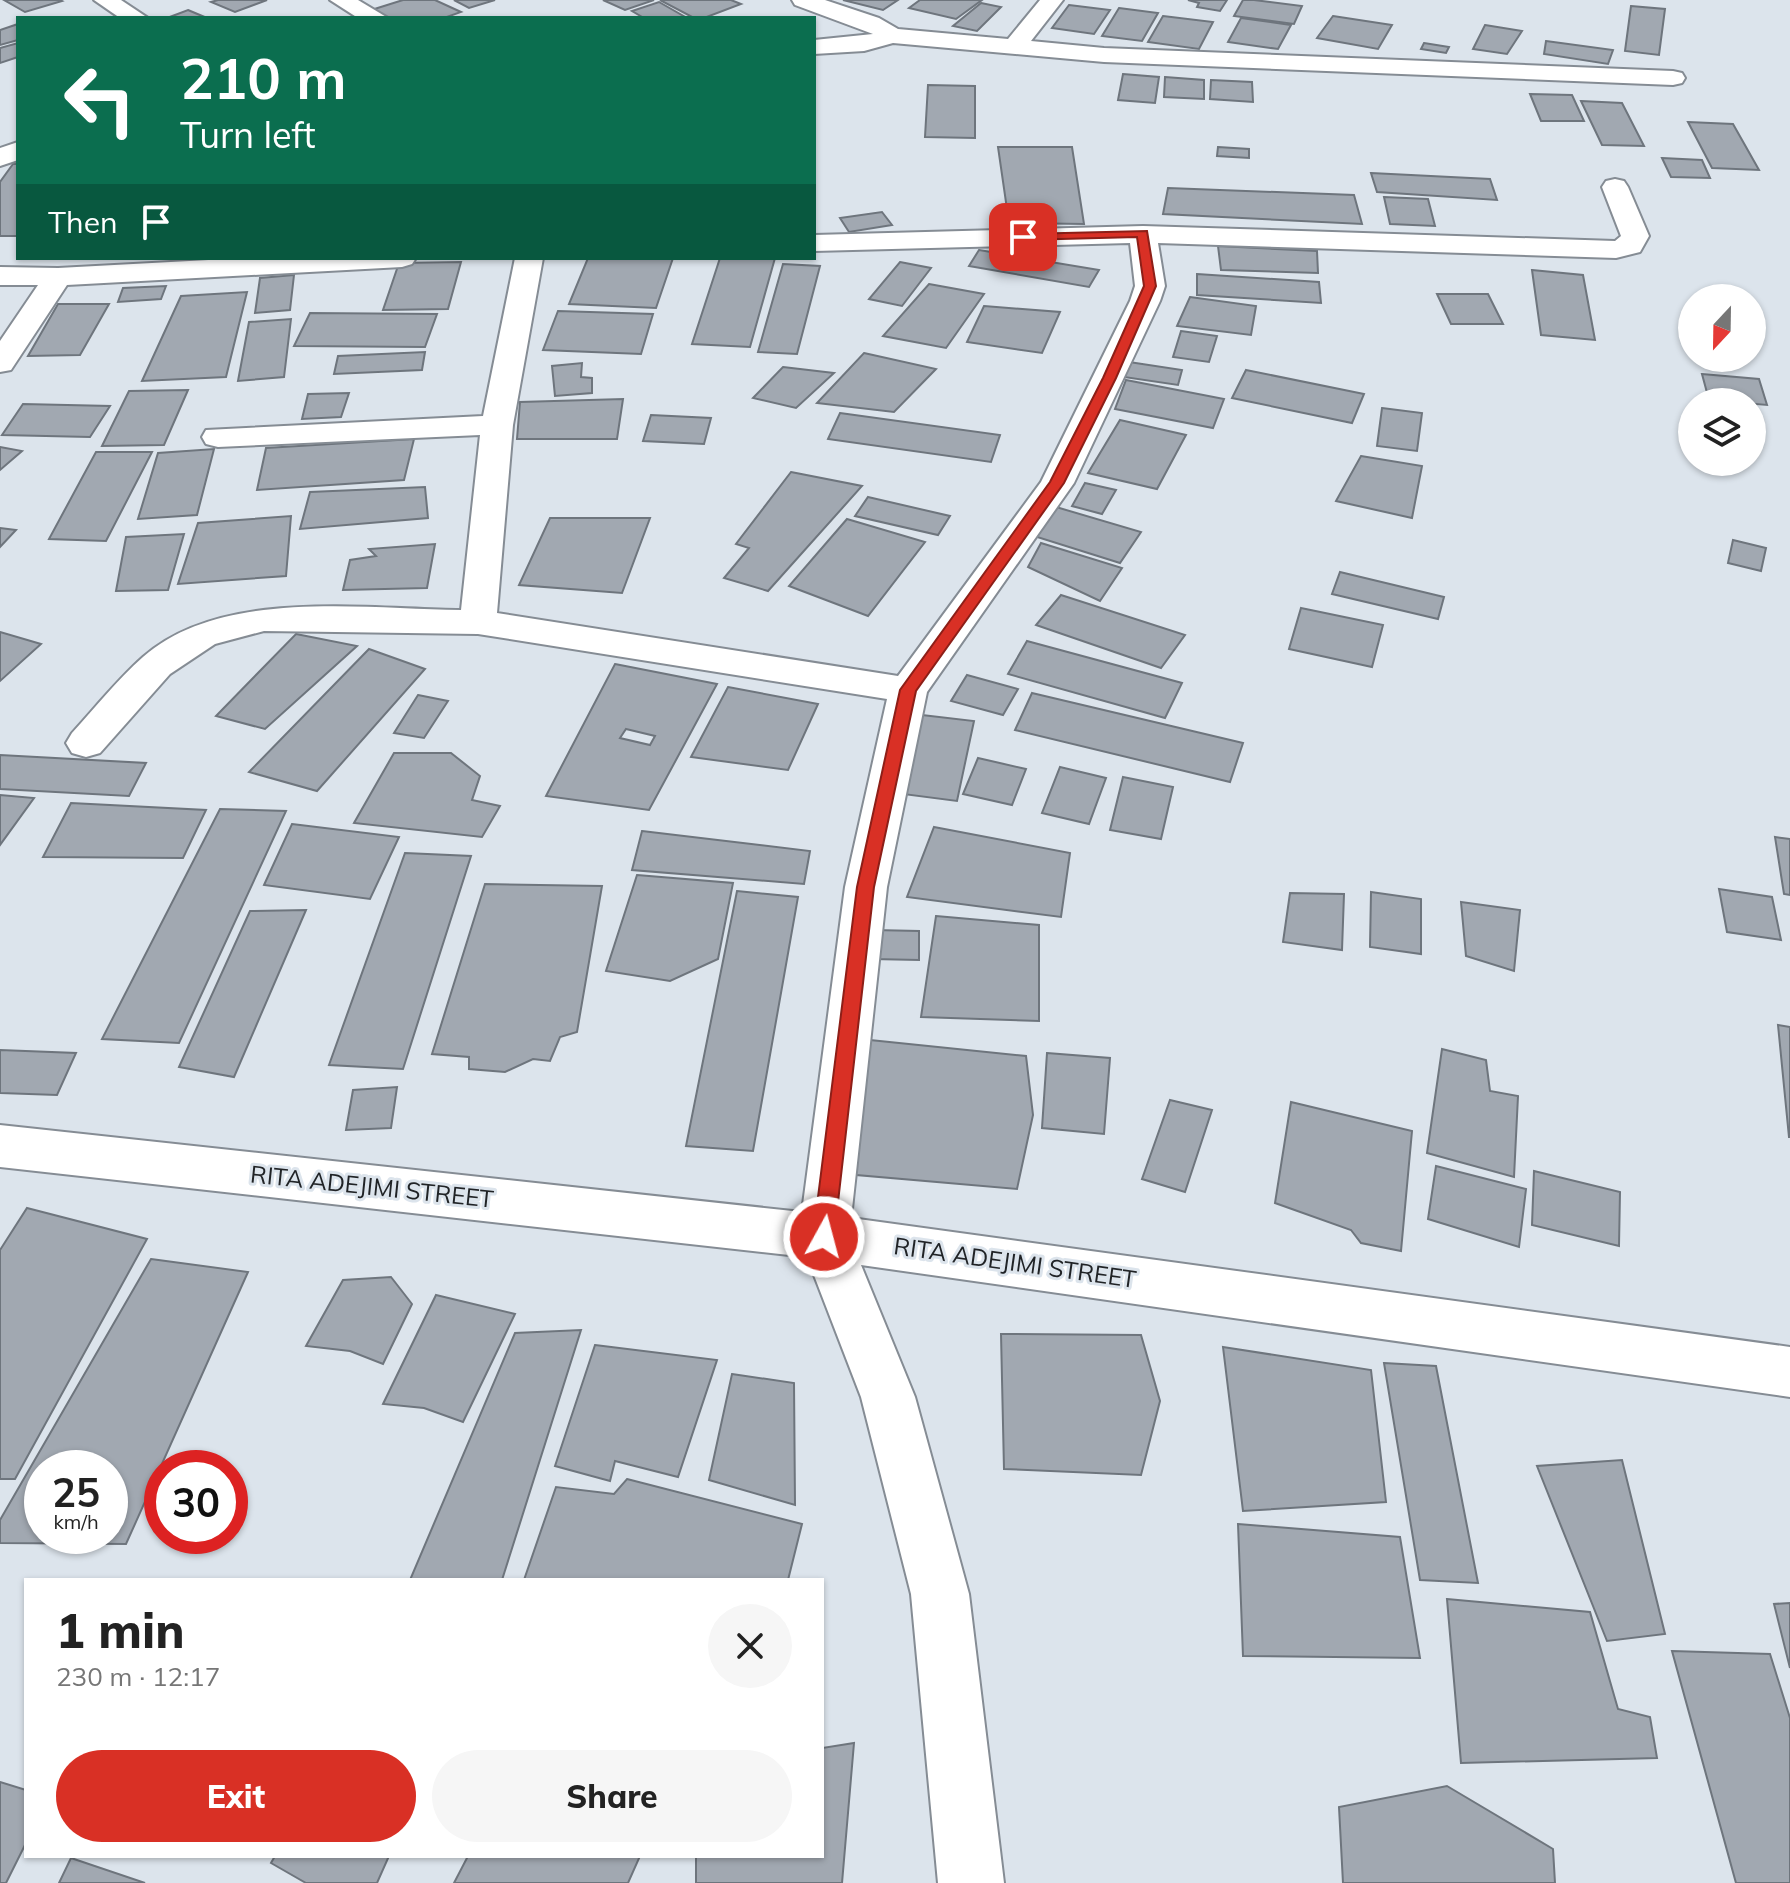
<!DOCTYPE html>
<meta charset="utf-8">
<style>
body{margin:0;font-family:Mulish,sans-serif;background:#f6f6f6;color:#222;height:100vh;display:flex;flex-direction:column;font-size:30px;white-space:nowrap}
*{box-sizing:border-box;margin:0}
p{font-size:26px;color:#767676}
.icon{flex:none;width:44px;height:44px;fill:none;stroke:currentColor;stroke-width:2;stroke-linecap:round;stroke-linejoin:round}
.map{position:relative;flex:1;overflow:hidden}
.sheet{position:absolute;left:24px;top:1578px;width:800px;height:280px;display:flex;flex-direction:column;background:#fff;border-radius:0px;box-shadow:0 2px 6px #0004}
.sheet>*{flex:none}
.banner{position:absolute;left:16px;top:16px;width:800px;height:244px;border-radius:0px;box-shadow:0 2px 6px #0004;background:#0b6e4f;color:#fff;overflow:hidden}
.needle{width:52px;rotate:202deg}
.tools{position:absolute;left:1678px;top:284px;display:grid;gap:16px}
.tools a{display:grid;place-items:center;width:88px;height:88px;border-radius:50%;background:#fff;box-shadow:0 2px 6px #0004;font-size:40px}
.speed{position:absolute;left:24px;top:1450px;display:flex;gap:16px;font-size:40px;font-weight:700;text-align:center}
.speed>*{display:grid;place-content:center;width:104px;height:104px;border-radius:50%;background:#fff;box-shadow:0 2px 6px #0004;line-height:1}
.speed small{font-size:20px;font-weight:400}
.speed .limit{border:12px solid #d22;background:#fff;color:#111}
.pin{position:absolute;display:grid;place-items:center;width:68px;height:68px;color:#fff;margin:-34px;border-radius:16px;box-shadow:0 4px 12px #0006}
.me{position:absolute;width:88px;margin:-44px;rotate:7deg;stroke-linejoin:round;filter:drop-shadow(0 0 6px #0008)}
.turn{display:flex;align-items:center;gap:28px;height:168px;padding:0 32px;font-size:36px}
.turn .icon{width:104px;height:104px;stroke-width:2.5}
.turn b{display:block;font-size:56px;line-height:68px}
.then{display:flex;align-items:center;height:76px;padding:0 32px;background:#0003;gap:16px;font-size:30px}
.round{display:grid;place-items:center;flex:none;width:84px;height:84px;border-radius:42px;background:#f6f6f6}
.overview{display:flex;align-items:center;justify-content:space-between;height:136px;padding:0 32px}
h1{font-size:48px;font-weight:800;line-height:60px}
.action{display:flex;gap:16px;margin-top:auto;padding:16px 32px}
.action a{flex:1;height:92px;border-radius:48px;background:#d93025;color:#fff;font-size:32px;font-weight:800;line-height:92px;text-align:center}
.action a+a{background:#f6f6f6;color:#222}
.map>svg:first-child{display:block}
</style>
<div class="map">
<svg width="1790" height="1883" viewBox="0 0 1790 1883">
<rect width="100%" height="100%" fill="#dce4ec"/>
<g fill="#a1a8b1" stroke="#6e757d" stroke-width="2" fill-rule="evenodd">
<path d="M4,0h56l2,1 -37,11z"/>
<path d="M218,0h49l-32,12 -24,-10z"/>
<path d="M403,0h32l26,12 -17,6h-62l-14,-7z"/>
<path d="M454,0h41l-26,8z"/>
<path d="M603,0h51l-29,10z"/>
<path d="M660,0h71l10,4 -37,14h-10z"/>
<path d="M843,0h55l-15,10z"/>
<path d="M920,0h62l-26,19 -47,-11z"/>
<path d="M1188,0h39l-7,11 -23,-4 2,-4z"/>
<path d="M1243,0h11l48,6 -8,18 -60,-8z"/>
<path d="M659,2l28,16h-43l-12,-7z"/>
<path d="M981,3l20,4 -24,24 -24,-5z"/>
<path d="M1069,5l41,5 -16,24 -42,-6z"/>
<path d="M1631,6l34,3 -6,46 -34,-4z"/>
<path d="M1119,8l39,5 -16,28 -40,-5z"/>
<path d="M188,10l19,8h-40z"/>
<path d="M1163,16l50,6 -14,27 -51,-7z"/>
<path d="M1333,16l59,9 -14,24 -61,-11z"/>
<path d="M1241,18l50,7 -13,24 -50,-7z"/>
<path d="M18,24v16l-18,5v-15z"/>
<path d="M1485,25l37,6 -15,23 -34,-5z"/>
<path d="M1546,41l67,9 -5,14 -64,-10z"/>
<path d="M18,43v14l-18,6v-15z"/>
<path d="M1424,43l25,4 -3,6 -25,-4z"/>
<path d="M1123,74l36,3 -4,26 -37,-3z"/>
<path d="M1165,77l39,3v19l-40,-2z"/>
<path d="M1211,80l41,2 1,20 -43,-3z"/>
<path d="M928,85l47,1v52l-50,-1z"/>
<path d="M1530,94l42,1 12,26h-43z"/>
<path d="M1581,101l41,2 22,43 -42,-1z"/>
<path d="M1688,122l45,2 26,46 -47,-2z"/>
<path d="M998,147h74l12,77 -75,-1z"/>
<path d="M1218,147l31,2v9l-32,-2z"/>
<path d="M1662,158l40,2 8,18 -39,-1z"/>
<path d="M13,164h5v72h-18v-54z"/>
<path d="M1371,173l119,6 7,21 -120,-8z"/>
<path d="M1168,188l186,7 8,29 -199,-10z"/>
<path d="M1384,197l44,2 7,27 -45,-2z"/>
<path d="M882,212l10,13 -43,7 -9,-14z"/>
<path d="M1218,246l99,5 1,22 -97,-3z"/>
<path d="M979,250l120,20 -10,17 -120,-21z"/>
<path d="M588,258h85l-17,50 -87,-4z"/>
<path d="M720,258h55l-25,89 -58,-3z"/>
<path d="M461,262l-13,47 -65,1 16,-47z"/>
<path d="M900,262l31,6 -29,38 -33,-7z"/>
<path d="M783,264l37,2 -23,88 -39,-2z"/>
<path d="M1532,270l51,5 12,65 -54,-5z"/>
<path d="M1197,274l122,8 2,21 -124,-8z"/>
<path d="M294,275l-4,35 -35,3 5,-35z"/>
<path d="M929,284l55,10 -38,54 -63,-12z"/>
<path d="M166,286l-5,13 -43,3 5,-14z"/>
<path d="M247,292l-21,85 -84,4 39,-85z"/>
<path d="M1437,294h51l15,30h-52z"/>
<path d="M1190,297l66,9 -5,29 -74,-9z"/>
<path d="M58,304h51l-29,51 -52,1z"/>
<path d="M984,306l76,6 -18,41 -75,-11z"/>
<path d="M558,311l95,3 -12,40 -98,-4z"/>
<path d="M310,313l127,1 -12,33 -131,-1z"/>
<path d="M291,319l-7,58 -46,4 11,-59z"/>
<path d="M1181,331l36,5 -8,26 -36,-5z"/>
<path d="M425,352l-3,18 -88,4 4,-18z"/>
<path d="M864,353l72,16 -42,43 -77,-9z"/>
<path d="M1129,362l53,8 -4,15 -54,-8z"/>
<path d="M582,363l-1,14 11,1v15l-37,3 -3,-30z"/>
<path d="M783,367l51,6 -38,35 -43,-10z"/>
<path d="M1246,370l118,24 -12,29 -120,-25z"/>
<path d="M1702,374l57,5 8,26 -58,-5z"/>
<path d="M1126,380l98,19 -11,29 -98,-19z"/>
<path d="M188,390l-24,55 -62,1 27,-55z"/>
<path d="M349,393l-8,24 -39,2 6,-25z"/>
<path d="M623,399l-6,40h-100l3,-37z"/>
<path d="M23,404l87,2 -20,31 -88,-2z"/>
<path d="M1382,408l40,5 -5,38 -40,-5z"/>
<path d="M840,413l160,22 -9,27 -163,-23z"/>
<path d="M651,415l60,3 -7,26 -61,-3z"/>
<path d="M1120,420l66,15 -29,54 -69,-16z"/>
<path d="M414,439l-10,41 -147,10 9,-42z"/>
<path d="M0,447l22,4 -22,19z"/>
<path d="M214,449l-17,66 -59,4 20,-66z"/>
<path d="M96,452h56l-46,89 -57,-2z"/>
<path d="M1361,456l61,10 -10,52 -76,-17z"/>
<path d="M791,472l71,14 -94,105 -44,-13 25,-30 -13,-4z"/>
<path d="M1085,483l31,7 -14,24 -30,-8z"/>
<path d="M425,487l3,31 -128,11 10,-37z"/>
<path d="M868,497l82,19 -12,19 -83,-19z"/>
<path d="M1056,507l85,25 -21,31 -86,-27z"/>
<path d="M291,516l-5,60 -108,8 20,-61z"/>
<path d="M550,518h100l-28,75 -103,-8z"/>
<path d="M847,519l78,23 -57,74 -79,-30z"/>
<path d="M0,528l16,2 -16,17z"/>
<path d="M184,534l-16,56 -52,1 10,-54z"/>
<path d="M1733,540l33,8 -5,23 -33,-8z"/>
<path d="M1041,543l81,25 -22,33 -72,-34z"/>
<path d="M435,544l-8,44 -84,2 7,-30 26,-4 -7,-7z"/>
<path d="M1340,572l104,25 -6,22 -106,-25z"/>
<path d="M1061,595l124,40 -24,33 -125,-43z"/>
<path d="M1301,608l82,17 -11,42 -83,-18z"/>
<path d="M0,632l41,12 -41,37z"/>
<path d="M296,634l61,12 -92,83 -49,-13z"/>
<path d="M1027,641l155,42 -17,35 -157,-44z"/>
<path d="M369,649l56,20 -108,122 -68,-19z"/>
<path d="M615,664l102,20 -68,126 -103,-14zM626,729l29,7 -5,9 -30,-7z"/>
<path d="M967,675l51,14 -15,26 -52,-14z"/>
<path d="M728,687l90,17 -30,66 -97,-13z"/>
<path d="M1032,693l211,50 -13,39 -215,-52z"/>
<path d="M418,695l30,6 -24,37 -30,-5z"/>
<path d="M922,715l52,6 -17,80 -54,-7z"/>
<path d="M394,753h57l29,23 -8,24 28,6 -18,31 -128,-14z"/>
<path d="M0,755l146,8 -17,33 -129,-7z"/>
<path d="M978,758l48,11 -14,36 -49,-11z"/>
<path d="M1060,767l46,11 -17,46 -47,-11z"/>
<path d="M1123,777l50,10 -12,52 -51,-9z"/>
<path d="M0,795l34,3 -34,47z"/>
<path d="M71,803l135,7 -23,48 -140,-1z"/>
<path d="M220,809l66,2 -107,232 -77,-4z"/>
<path d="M292,824l107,13 -29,62 -106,-14z"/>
<path d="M934,827l136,26 -9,64 -154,-20z"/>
<path d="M642,831l168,20 -6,33 -172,-14z"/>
<path d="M1775,837l15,2v56l-6,-1z"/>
<path d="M405,853l66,3 -68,213 -74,-4z"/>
<path d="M637,875l96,8 -15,76 -48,22 -64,-10z"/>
<path d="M485,884l117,2 -25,146 -17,5 -10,24 -17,-2 -28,13 -36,-3v-12l-37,-3z"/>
<path d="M1719,889l53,8 9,43 -54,-8z"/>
<path d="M737,891l61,6 -45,254 -67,-5z"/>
<path d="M1371,892l50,7v55l-51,-7z"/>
<path d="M1290,893l54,1 -2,56 -59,-8z"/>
<path d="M1461,902l59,8 -6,61 -48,-15z"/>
<path d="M306,910l-72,167 -55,-10 71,-156z"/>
<path d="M936,916l103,9v96l-118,-4z"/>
<path d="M874,930l45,1v29l-47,-1z"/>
<path d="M1778,1025l12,2v110h-1z"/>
<path d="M870,1040l156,16 7,59 -16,74 -172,-15z"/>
<path d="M1442,1049l44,11 4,31 28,5 -4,81 -87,-24z"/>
<path d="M0,1050l76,3 -19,42 -57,-2z"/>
<path d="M1047,1053l63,5 -6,76 -62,-6z"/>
<path d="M397,1087l-6,41 -45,2 7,-40z"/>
<path d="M1170,1100l42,10 -27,82 -43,-13z"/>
<path d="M1291,1102l121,29 -11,120 -40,-8 -10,-13 -76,-27z"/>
<path d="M1436,1166l90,23 -7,58 -91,-28z"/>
<path d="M1534,1171l86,21 -1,54 -87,-21z"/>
<path d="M27,1208l120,31 -132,240h-15v-229z"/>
<path d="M151,1259l97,13 -122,272 -126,-1v-23zM42,1468h68v68h-68z"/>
<path d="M391,1277l21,27 -29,60 -33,-13 -44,-5 37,-66z"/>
<path d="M436,1295l79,19 -52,108 -39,-14 -41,-4z"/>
<path d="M581,1330l-79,250h-92l105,-247z"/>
<path d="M1001,1334l140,1 19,66 -19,74 -137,-6z"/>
<path d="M595,1345l122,15 -39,117 -63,-16 -5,20 -55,-15z"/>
<path d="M1223,1347l148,23 15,132 -143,9z"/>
<path d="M1384,1363l52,3 42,217 -58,-3z"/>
<path d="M732,1374l62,9 1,122 -86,-25z"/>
<path d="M1622,1460l43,174 -58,7 -70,-175z"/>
<path d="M627,1479l175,45 -14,56h-264l32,-93 58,7z"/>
<path d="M1238,1524l162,13 20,121 -177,-2z"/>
<path d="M1447,1599l143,13 28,97 32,8 7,41 -196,5z"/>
<path d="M1790,1603v65l-16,-64z"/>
<path d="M1672,1651l98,3 20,64v165h-54z"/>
<path d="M854,1743l-12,140h-146v-27h126v-108z"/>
<path d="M0,1782l26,8v53l-20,40h-6z"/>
<path d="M1447,1786l106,63 2,34h-212l-4,-76z"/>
<path d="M275,1856h114l-12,27h-71l-35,-20z"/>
<path d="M468,1856h172l-12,27h-174z"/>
<path d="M71,1858l74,25h-86z"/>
</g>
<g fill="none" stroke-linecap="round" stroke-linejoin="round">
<g stroke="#858c94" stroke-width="4">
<g id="street">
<path d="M94,0h27l27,18h-28z"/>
<path d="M330,0h28l30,18h-30z"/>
<path d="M792,0h33l54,18 19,11 110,10 32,-39h23l-32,41 73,7 569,23 9,2 3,5 -3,5 -9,2 -569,-23 -211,-19 -29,8 -50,3v-14l59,-6 -78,-29z"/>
<path d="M18,142v18l-18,6v-18z"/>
<path d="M1615,179l9,2 4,6 21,49 -9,16 -24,6 -458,-15 7,43 -5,15 -86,182 -147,209 -40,195 -36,331 939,129v50l-929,-132 54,132 54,197 35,289h-66l-27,-289 -50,-197 -54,-140 -807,-90v-42l802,87 43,-325 42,-188 -409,-65 -214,-3 -49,13 -45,30 -70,79 -14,4 -14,-4 -6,-10 6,-10c23,-25 45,-53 71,-76 78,-69 220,-48 318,-47l19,-175 -262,12 -12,-3 -4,-7 4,-7 277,-14 32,-158h28l-30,167 -16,188 401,63 143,-194 89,-181 5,-15 -5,-43 -316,8v-16l329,-9 472,15 6,-5 -19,-49 4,-6z"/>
<path d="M246,258h170l-4,6 -10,3 -335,18 -56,85 -11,2v-31l38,-56h-38v-18l58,1z"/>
</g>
</g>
<use href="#street" fill="#fff" fill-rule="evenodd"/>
</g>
<path fill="#d93025" stroke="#8d1f18" stroke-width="2" d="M1147,231l9,55 -40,92 -52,105 -148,208 -42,196 -40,350 -3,7 -7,2 -8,-2 -3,-7 44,-350 43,-197 150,-208 53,-104 41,-92 -7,-49 -114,3 -6,-3 6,-3z"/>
<g text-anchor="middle" stroke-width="6" stroke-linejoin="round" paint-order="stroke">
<g font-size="24" fill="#202326" stroke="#dce4ec">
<text transform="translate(372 1187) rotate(6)" y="8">RITA ADEJIMI STREET</text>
<text transform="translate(1015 1263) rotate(8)" y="8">RITA ADEJIMI STREET</text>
</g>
</g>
</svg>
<div class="tools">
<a><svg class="needle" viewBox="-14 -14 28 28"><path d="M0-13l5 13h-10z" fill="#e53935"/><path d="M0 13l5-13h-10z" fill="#767676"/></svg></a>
<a><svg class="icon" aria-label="layers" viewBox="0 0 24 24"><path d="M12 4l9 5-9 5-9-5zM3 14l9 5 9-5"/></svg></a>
</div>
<div class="speed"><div>25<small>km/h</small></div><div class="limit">30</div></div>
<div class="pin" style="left:1023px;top:237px;background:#d93025"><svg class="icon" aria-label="arrive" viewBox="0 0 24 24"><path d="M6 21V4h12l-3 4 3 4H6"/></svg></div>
<svg class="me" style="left:824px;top:1237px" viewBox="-20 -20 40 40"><circle r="17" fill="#d93025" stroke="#fff" stroke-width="3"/><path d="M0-11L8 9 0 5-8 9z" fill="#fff"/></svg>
<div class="banner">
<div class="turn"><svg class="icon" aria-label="left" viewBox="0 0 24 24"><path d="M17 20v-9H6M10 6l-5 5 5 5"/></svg><div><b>210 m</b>Turn left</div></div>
<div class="then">Then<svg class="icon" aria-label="arrive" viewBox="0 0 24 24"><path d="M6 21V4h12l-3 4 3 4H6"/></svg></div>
</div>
<section class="sheet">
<div class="overview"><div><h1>1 min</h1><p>230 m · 12:17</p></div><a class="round"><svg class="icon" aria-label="close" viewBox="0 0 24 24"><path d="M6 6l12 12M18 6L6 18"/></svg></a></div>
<div class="action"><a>Exit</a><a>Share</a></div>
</section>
</div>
